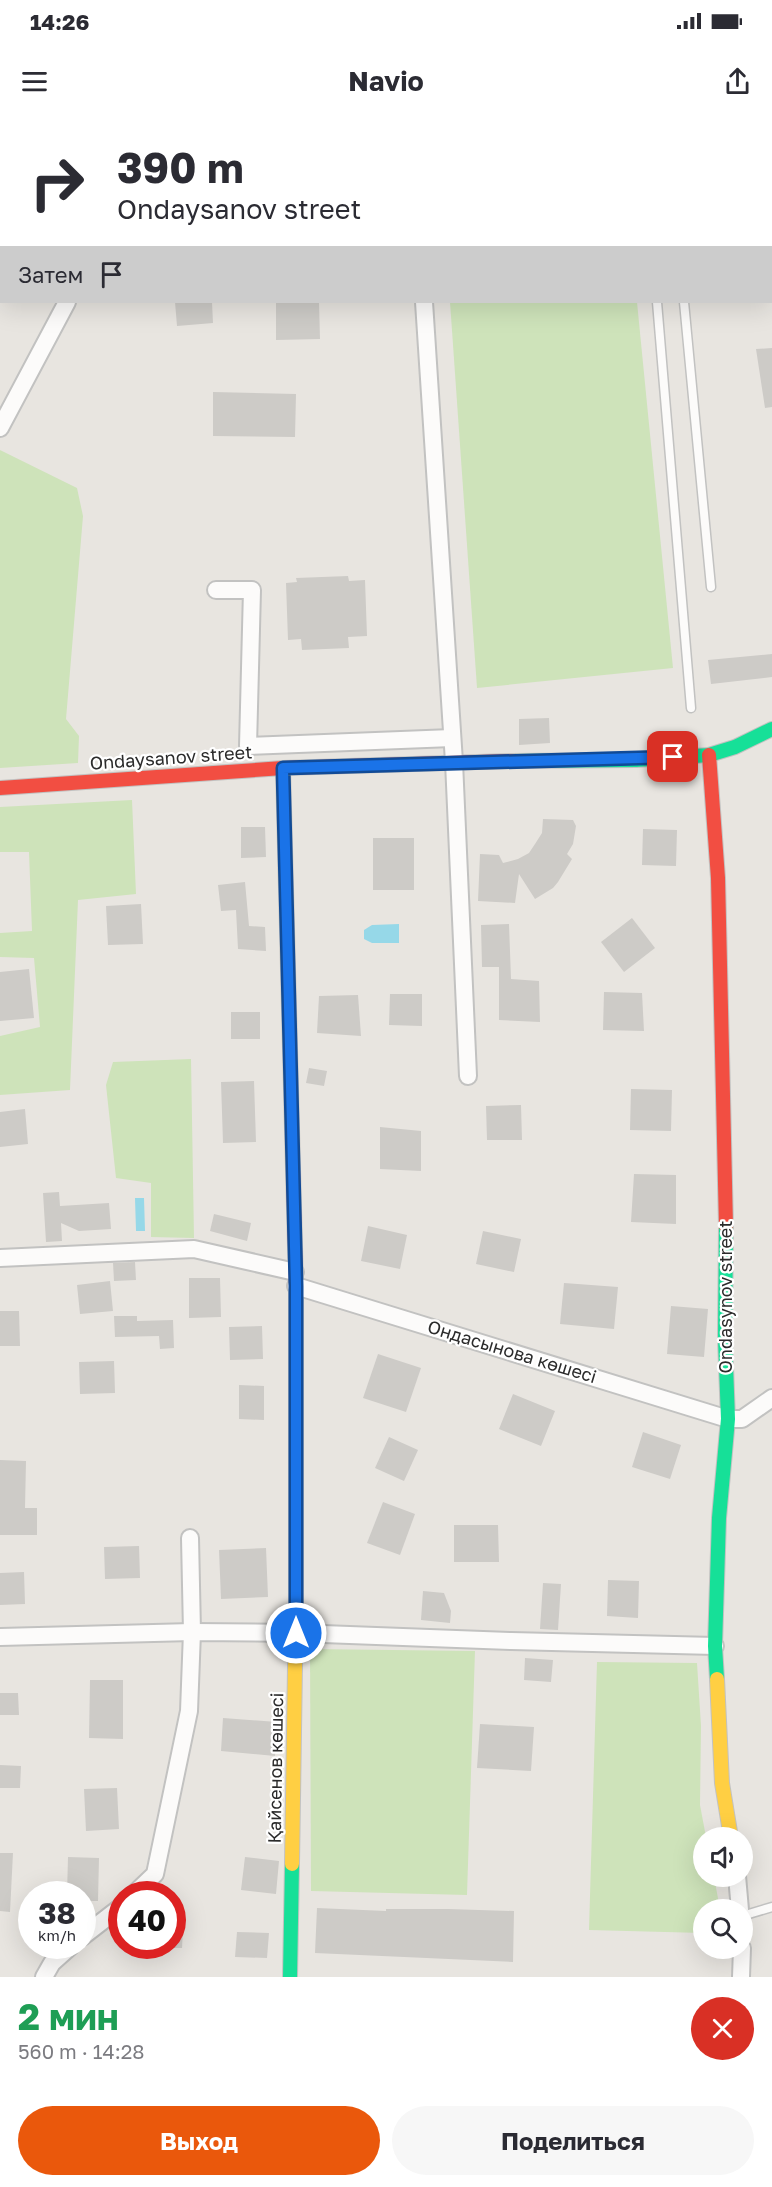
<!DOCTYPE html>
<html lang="ru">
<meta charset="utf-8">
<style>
body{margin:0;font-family:"Golos Text",sans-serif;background:#f7f7f7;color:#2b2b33;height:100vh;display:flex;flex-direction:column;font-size:22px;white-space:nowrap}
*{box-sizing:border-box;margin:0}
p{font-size:20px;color:#7c7c81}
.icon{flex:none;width:33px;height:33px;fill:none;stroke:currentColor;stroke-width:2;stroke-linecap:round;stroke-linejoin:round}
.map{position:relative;height:1857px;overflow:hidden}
.side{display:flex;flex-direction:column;background:#fff;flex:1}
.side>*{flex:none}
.hud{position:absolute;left:0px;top:0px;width:772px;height:183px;box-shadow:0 6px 24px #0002;background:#fff;color:#2b2b33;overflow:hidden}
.controls{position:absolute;left:693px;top:1707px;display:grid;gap:12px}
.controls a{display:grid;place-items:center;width:60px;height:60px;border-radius:50%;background:#fff;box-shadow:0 6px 24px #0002;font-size:30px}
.speed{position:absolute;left:18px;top:1761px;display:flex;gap:12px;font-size:30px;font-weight:700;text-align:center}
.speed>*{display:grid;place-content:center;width:78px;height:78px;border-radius:50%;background:#fff;box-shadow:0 6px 24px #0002;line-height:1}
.speed small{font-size:15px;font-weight:400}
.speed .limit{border:9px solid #d22;background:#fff;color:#111}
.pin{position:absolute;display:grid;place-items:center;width:51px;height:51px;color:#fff;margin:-26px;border-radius:12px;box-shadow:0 3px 9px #0006}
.me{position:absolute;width:66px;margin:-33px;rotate:0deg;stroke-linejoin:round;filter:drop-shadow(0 0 4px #0008)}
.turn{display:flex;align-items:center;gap:21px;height:126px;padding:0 18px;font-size:27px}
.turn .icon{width:78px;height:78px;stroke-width:2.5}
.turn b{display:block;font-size:42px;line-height:51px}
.then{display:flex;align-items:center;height:57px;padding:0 18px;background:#0003;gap:12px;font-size:22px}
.round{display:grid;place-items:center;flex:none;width:63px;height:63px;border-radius:32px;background:#f7f7f7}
.overview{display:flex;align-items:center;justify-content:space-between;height:102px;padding:0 18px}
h1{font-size:36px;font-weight:700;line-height:45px;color:#1e9e55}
.primary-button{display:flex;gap:12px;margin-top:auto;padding:12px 18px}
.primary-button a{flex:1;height:69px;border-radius:36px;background:#ea580c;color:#fff;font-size:24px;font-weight:700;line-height:69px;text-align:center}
.primary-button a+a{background:#f7f7f7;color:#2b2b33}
.status{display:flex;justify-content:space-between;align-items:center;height:42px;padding:0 30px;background:#fff;direction:ltr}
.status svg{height:16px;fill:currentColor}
header{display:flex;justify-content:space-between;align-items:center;height:78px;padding:0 18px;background:#fff;font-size:27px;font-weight:700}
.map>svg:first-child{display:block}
</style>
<div class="status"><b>14:26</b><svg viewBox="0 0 49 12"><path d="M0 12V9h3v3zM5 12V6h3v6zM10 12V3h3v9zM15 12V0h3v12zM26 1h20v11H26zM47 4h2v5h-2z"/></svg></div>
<header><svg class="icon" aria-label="menu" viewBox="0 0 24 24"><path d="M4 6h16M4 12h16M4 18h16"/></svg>Navio<svg class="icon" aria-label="share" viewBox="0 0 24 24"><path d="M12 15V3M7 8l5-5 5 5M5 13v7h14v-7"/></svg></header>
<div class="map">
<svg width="772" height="1857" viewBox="0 0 772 1857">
<rect width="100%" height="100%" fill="#e8e5e0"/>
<g fill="#cee3ba">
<path d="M450,182h187l36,366 -196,20z"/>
<path d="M0,330l77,38 6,28 -17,203 13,17 -1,27 -78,5z"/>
<path d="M132,680l4,94 -58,6 -8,190 -70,5v-59l40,-9 -6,-69 -34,-1v-24l32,-2 -3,-79h-29v-45z"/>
<path d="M191,939l3,179 -43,-1v-54l-35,-5 -10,-93 7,-23z"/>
<path d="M310,1529l165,2 -8,244 -156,-4z"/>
<path d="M597,1542l100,1 4,63 -1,79 6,32 -2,1v38l10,1 6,32 -16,1 -1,23 -114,-3z"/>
</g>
<g fill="#96d8e8">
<path d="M399,804v19h-27l-8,-4v-9l8,-5z"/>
<path d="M135,1078h9l1,33h-9z"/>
</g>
<g fill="#cdcbc7">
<path d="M175,182h37l1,21 -36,3z"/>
<path d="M276,182h43l1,37 -44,1z"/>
<path d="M772,228v59l-7,1 -9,-59z"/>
<path d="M213,272l83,2 -1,43 -82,-1z"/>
<path d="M348,456l1,5 16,-1 2,56 -19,1 1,11 -47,2 -1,-11 -13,1 -2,-57 11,-1 -1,-4z"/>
<path d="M772,534v23l-61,7 -3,-24z"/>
<path d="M549,598l1,25 -31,2v-26z"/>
<path d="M543,699l30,1 3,6 -3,18 -6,10 5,5 -14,23 -5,6 -18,11 -16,-25 -4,29 -37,-2 2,-47 19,1 4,8 15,-4 11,-6 6,-9 7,-11z"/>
<path d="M241,707h24l1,30 -25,1z"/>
<path d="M643,709l34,1 -1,36 -34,-1z"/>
<rect x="373" y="718" width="41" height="52"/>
<path d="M245,762l4,44 16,1 1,24 -28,-2 -2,-39 -15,1 -3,-26z"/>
<path d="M141,784l2,40 -35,1 -2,-39z"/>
<path d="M632,798l23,30 -31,24 -23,-30z"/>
<path d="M509,804l2,55 28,2 1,41 -41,-2v-53h-17l-1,-42z"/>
<path d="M29,849l5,49 -34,3v-49z"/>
<path d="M604,872l38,1 2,38 -41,-1z"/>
<path d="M390,874h32v32l-33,-1z"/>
<path d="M358,875l3,41 -44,-3 2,-37z"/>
<rect x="231" y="892" width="29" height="27"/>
<path d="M309,948l18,3 -3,15 -18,-3z"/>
<path d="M254,961l2,61 -33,1 -2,-61z"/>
<path d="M631,969l41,1 -1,41 -41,-1z"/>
<path d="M521,985l1,35h-35l-1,-34z"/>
<path d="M25,989l3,35 -28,3v-35z"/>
<path d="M380,1007l41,4v40l-41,-2z"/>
<path d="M634,1054l42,1v49l-45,-2z"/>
<path d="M59,1072l1,14 49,-3 2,26 -32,2 -18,-8 1,18 -16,1 -3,-49z"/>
<path d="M214,1094l37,9 -4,18 -37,-10z"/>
<path d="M368,1106l39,9 -7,34 -39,-8z"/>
<path d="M483,1111l38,8 -7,33 -38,-8z"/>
<path d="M135,1142l1,18 -22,1 -1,-18z"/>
<path d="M189,1158h31l1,39 -32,1z"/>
<path d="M110,1161l3,30 -33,3 -3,-29z"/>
<path d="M564,1163l54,4 -4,42 -54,-5z"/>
<path d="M671,1186l37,3 -4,48 -37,-3z"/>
<path d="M0,1191h19l1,35h-20z"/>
<path d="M114,1196h23v5l36,-1 1,28 -14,1 -1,-13 -44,1z"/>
<path d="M262,1206l1,33 -33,1 -1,-33z"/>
<path d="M378,1234l43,14 -15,44 -43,-14z"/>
<path d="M114,1241l1,32 -35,1 -1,-32z"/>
<path d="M239,1265l25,1v34l-25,-1z"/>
<path d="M513,1274l42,17 -14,35 -42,-17z"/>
<path d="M643,1312l38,13 -11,34 -38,-12z"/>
<path d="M389,1317l29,13 -14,31 -29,-13z"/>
<path d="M0,1340l26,1 -1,47h12v27h-37z"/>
<path d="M383,1382l32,12 -15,41 -33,-12z"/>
<path d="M454,1405h44l1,37h-45z"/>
<path d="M139,1426l1,32 -35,1 -1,-32z"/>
<path d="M266,1428l2,49 -47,2 -2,-49z"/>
<path d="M24,1452l1,32 -25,1v-32z"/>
<path d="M608,1460l31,1 -1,37 -31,-2z"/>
<path d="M543,1463l18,1 -3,46 -18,-1z"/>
<path d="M423,1471l21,2 7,18 -1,12 -29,-3z"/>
<path d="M525,1538l28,2 -2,22 -27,-2z"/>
<path d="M90,1560h33v59l-34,-1z"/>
<path d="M0,1573h18l1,22h-19z"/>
<path d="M223,1598l54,4 -2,34 -54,-5z"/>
<path d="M480,1604l54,3 -3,44 -54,-3z"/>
<path d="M0,1645l21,1 -1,22h-20z"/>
<path d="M117,1668l2,41 -33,2 -2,-42z"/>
<path d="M0,1733h13l-3,59 -10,-1z"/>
<path d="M68,1737l31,1 -1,43h-16v-7h-15z"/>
<path d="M245,1737l34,4 -3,33 -35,-4z"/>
<path d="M317,1788l69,3v-2h62l66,2 -1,51 -198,-9z"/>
<path d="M172,1790h12l-2,38h-10z"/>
<path d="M237,1812l32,1 -2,25 -32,-1z"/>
</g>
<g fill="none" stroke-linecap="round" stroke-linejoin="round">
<g stroke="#c2c2c1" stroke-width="11">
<g id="lane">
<path d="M636,0v2"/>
<path d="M657,182l34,406"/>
<path d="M684,182l27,285"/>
<path d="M742,1796l30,-9"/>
</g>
</g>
<g stroke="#c2c2c1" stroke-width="20">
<g id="street">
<path d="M384,0v2"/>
<path d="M0,67l2,1"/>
<path d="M424,182l30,460 14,314"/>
<path d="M0,308l67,-126"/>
<path d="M216,470h36l-4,156 204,-8"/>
<path d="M0,1138l194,-9 101,23"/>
<path d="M296,1166l432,133h14l30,-21"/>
<path d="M0,1517l192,-5 104,1 215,8 204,5"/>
<path d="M737,1756l3,34"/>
<path d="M134,1774l21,-20 34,-163 3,-79 -2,-94"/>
<path d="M82,1817l40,-31"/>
<path d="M44,1857l8,-14 19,-17"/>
<path d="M741,1857l1,-29"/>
</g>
</g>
<g stroke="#c2c2c1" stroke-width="16">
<g id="fast">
<path d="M512,641l124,-1 73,-5 26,-8 37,-18"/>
<path d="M717,1559l-2,-33 4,-128 9,-99 -3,-80 1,-113"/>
<path d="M290,1857l2,-113"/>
</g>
</g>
<g stroke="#c2c2c1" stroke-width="16">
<g id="slow">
<path d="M283,648l10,401"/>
<path d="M717,1559l5,104 9,55"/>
<path d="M292,1744l4,-264"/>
</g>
</g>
<g stroke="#c2c2c1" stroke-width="16">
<g id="jam">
<path d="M709,635l9,123 8,348"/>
<path d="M0,668l283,-20 229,-7"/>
<path d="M293,1049l3,117v314"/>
</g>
</g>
<use href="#lane" stroke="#fcfbfa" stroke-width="8"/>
<use href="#street" stroke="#fcfbfa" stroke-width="16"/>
<use href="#fast" stroke="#16e098" stroke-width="14"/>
<use href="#slow" stroke="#ffcf43" stroke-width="14"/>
<use href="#jam" stroke="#f24e42" stroke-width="14"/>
</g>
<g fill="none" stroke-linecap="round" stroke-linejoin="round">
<g stroke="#114b97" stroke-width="15">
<path id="route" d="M296,1513v-347l-13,-518 390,-11"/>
</g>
<use href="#route" stroke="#1a73e8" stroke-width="10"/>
</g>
<g text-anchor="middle" stroke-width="4.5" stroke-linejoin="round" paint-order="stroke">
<g font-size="18" fill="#2b2b2b" stroke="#fff">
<text transform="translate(171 638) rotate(-4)" y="6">Ondaysanov street</text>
<text transform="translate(726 1177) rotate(-90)" y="6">Ondasynov street</text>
<text transform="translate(512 1232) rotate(17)" y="6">Ондасынова көшесі</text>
<text transform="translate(276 1648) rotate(-89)" y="6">Қайсенов көшесі</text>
</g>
</g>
</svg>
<div class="controls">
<a><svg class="icon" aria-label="sound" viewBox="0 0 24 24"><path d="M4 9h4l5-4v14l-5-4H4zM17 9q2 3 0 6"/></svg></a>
<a><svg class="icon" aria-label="search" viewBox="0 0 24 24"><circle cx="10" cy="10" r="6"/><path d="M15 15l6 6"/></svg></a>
</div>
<div class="speed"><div>38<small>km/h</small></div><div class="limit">40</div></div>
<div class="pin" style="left:673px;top:637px;background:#d93025"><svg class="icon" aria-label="arrive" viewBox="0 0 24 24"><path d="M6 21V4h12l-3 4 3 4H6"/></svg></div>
<svg class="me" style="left:296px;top:1513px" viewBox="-20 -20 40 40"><circle r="17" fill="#1a73e8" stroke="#fff" stroke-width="3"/><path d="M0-11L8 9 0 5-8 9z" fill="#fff"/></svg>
<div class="hud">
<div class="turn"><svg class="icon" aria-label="right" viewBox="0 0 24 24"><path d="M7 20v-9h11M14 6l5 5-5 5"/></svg><div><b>390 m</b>Ondaysanov street</div></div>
<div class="then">Затем<svg class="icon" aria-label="arrive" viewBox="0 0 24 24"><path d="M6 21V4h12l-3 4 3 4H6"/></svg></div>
</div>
</div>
<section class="side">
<div class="overview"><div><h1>2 мин</h1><p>560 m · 14:28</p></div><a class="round" style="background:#d93025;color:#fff"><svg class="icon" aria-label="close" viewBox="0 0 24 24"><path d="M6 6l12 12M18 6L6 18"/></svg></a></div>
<div class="primary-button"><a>Выход</a><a>Поделиться</a></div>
</section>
